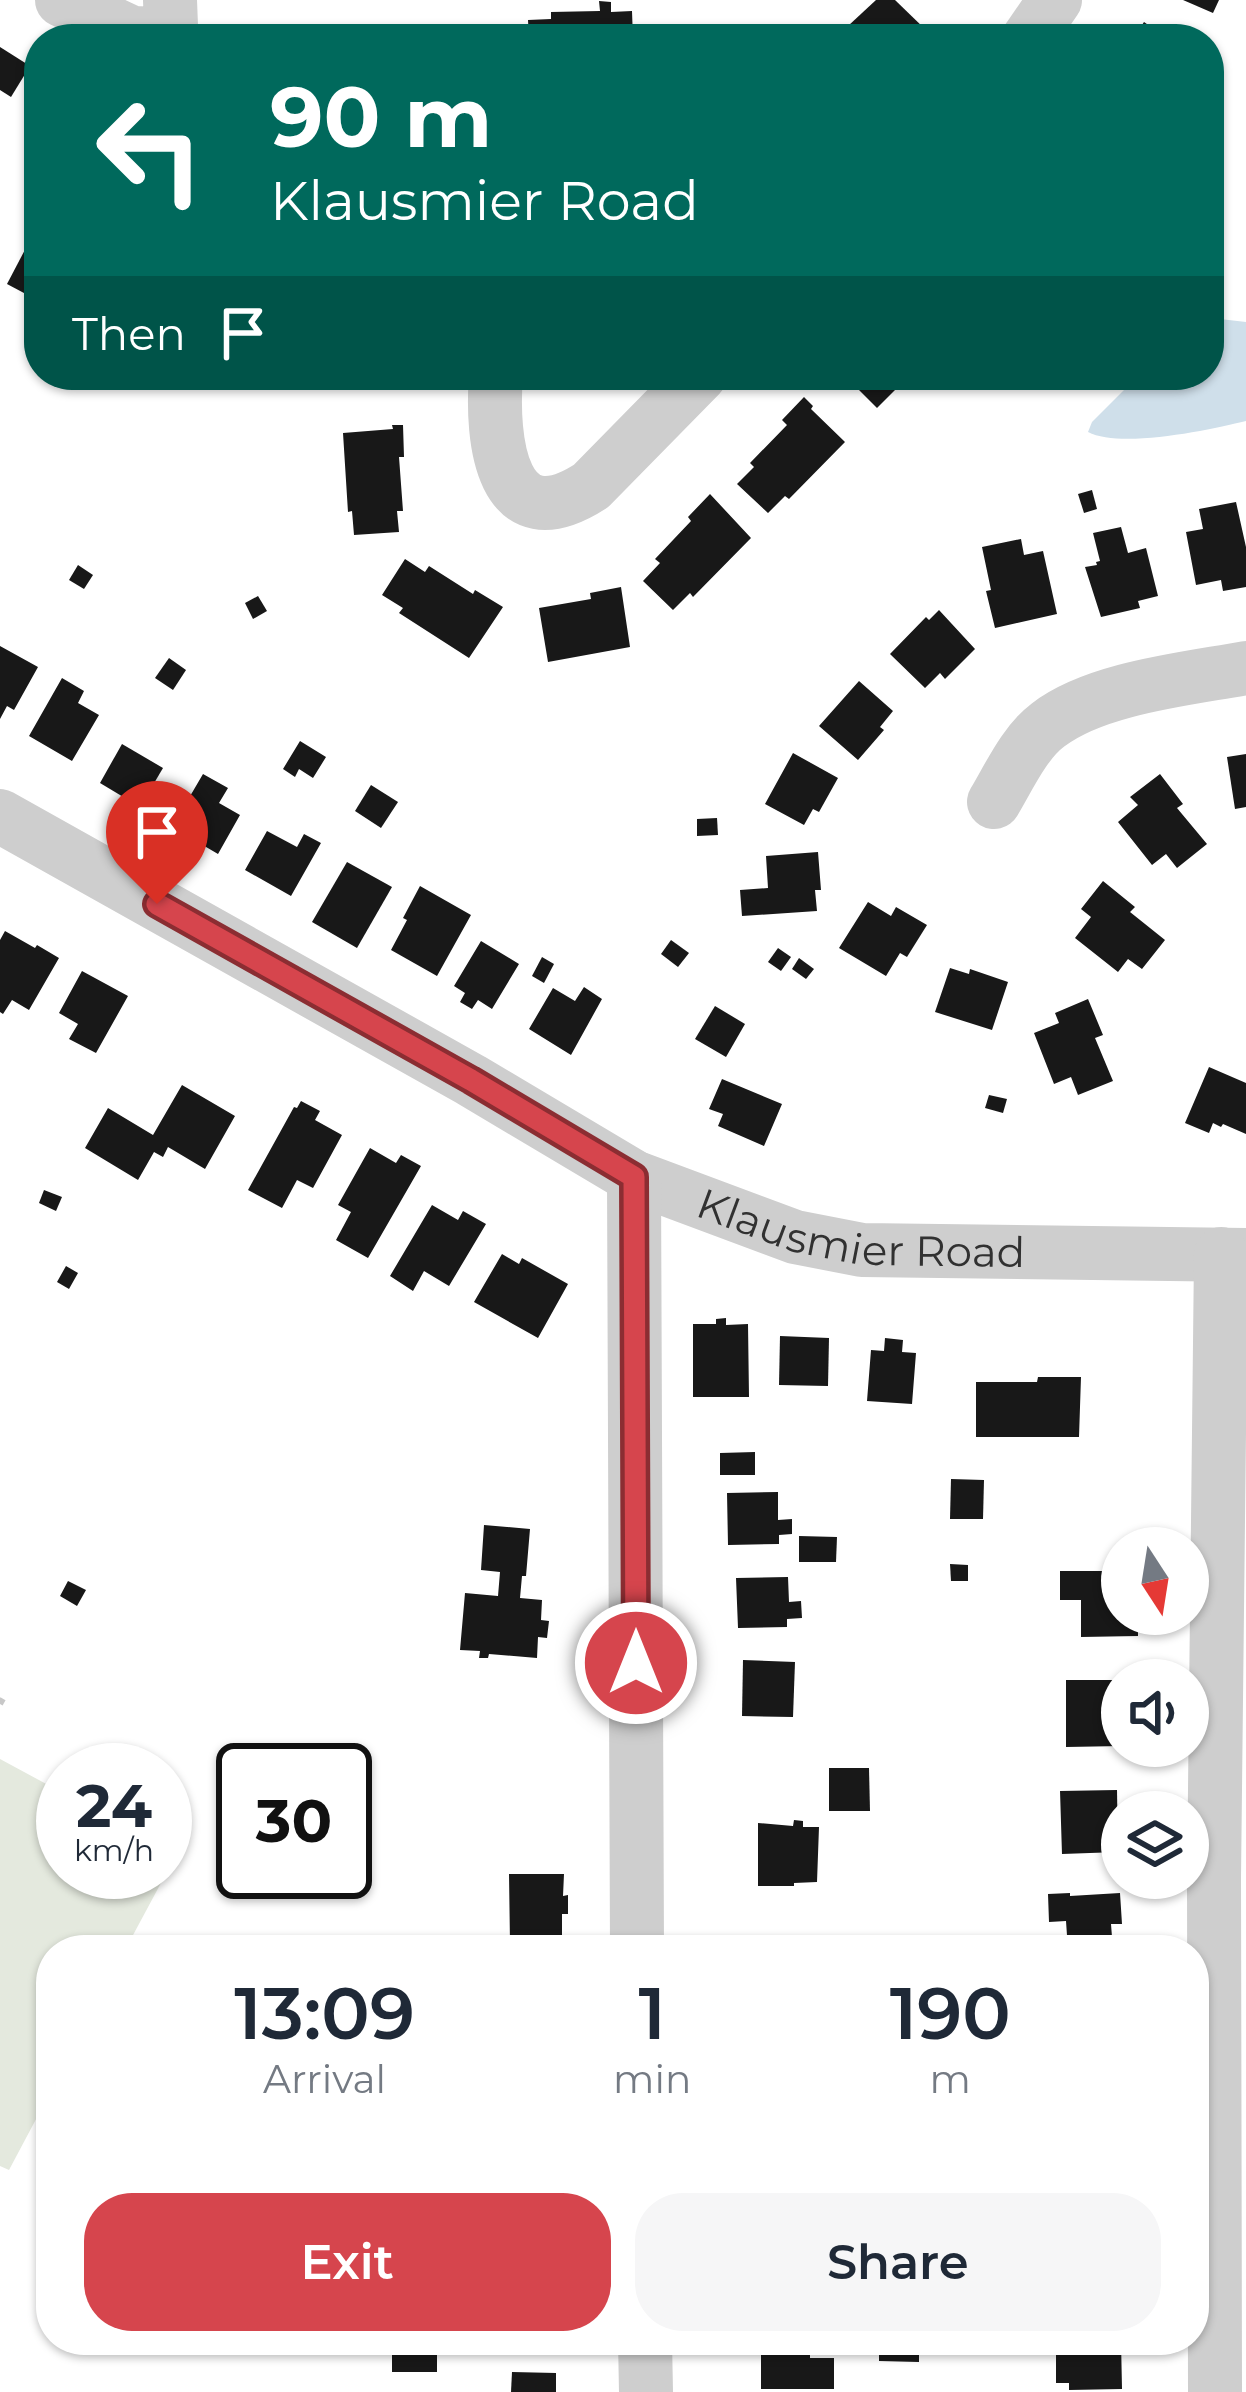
<!DOCTYPE html>
<style>
body{margin:0;font-family:Montserrat,sans-serif;background:#f6f6f7;color:#1f2937;height:100vh;display:flex;flex-direction:column;font-size:45px;white-space:nowrap}
*{box-sizing:border-box;margin:0}
p{font-size:39px;color:#747a83}
.icon{flex:none;width:66px;height:66px;fill:none;stroke:currentColor;stroke-width:2;stroke-linecap:round;stroke-linejoin:round}
.map{position:relative;flex:1;overflow:hidden}
.side{position:absolute;left:36px;top:1935px;width:1173px;height:420px;display:flex;flex-direction:column;background:#fff;border-radius:48px;box-shadow:0 3px 9px #0004}
.side>*{flex:none}
.hud{position:absolute;left:24px;top:24px;width:1200px;height:366px;border-radius:48px;box-shadow:0 3px 9px #0004;background:#00695c;color:#fff;overflow:hidden}
.needle{width:78px;rotate:168deg}
.tools{position:absolute;left:1101px;top:1527px;display:grid;gap:24px}
.tools a{display:grid;place-items:center;width:108px;height:108px;border-radius:50%;background:#fff;box-shadow:0 3px 9px #0004;font-size:60px}
.speed{position:absolute;left:36px;top:1743px;display:flex;gap:24px;font-size:60px;font-weight:700;text-align:center}
.speed>*{display:grid;place-content:center;width:156px;height:156px;border-radius:50%;background:#fff;box-shadow:0 3px 9px #0004;line-height:1}
.speed small{font-size:30px;font-weight:400}
.speed .limit{border:6px solid #111;border-radius:18px;background:#fff;color:#111}
.pin{position:absolute;display:grid;place-items:center;width:102px;height:102px;color:#fff;margin:-123px -51px;border-radius:50% 50% 50% 0;rotate:-45deg;box-shadow:0 0 12px #0007}
.pin .icon{rotate:45deg}
.me{position:absolute;width:132px;margin:-66px;rotate:0deg;stroke-linejoin:round;filter:drop-shadow(0 0 9px #0008)}
.turn{display:flex;align-items:center;gap:42px;height:252px;padding:0 48px;font-size:54px}
.turn .icon{width:156px;height:156px;stroke-width:2.5}
.turn b{display:block;font-size:84px;line-height:102px}
.then{display:flex;align-items:center;height:114px;padding:0 48px;background:#0003;gap:24px;font-size:45px}
.eta{display:flex;justify-content:space-evenly;align-items:center;height:204px;text-align:center}
.eta b{font-size:72px;font-weight:600;line-height:84px}
.primary-button{display:flex;gap:24px;margin-top:auto;padding:24px 48px}
.primary-button a{flex:1;height:138px;border-radius:48px;background:#d6454d;color:#fff;font-size:48px;font-weight:600;line-height:138px;text-align:center}
.primary-button a+a{background:#f6f6f7;color:#1f2937}
.map>svg:first-child{display:block}
</style>
<div class="map">
<svg width="1246" height="2392" viewBox="0 0 1246 2392">
<rect width="100%" height="100%" fill="#fff"/>
<path fill="#e4e9de" d="M0,1759l63,34v79h102v-23l11,6 -51,95h-74v141l-42,79 -9,-4z"/>
<path fill="#cfdfea" d="M1220,319l26,3v99c-37,9 -125,28 -158,11l4,-10 47,-47h70v-52z"/>
<g fill="#181818">
<path d="M876,0h19l33,32 -8,7h-86z"/>
<path d="M1183,0h36l-6,13z"/>
<path d="M599,1l12,1v10l21,-1 1,28h-104l-1,-19 23,-1v-7l49,-1z"/>
<path d="M1144,22l10,7 -1,3 11,7h-31z"/>
<path d="M666,24l26,5 1,-4 60,12v2h-90z"/>
<path d="M0,47l30,19 -19,31 -11,-7z"/>
<path d="M39,223v78l-32,-17z"/>
<path d="M844,375h66l-33,33z"/>
<path d="M804,397l9,9 -2,3 34,33 -56,57 -4,-3 -17,17 -31,-29 17,-17 -4,-4 37,-38 -5,-5z"/>
<path d="M392,425h11l1,32h-5l4,54h-6l2,21 -45,3 -2,-24 -4,1 -5,-79 50,-4z"/>
<path d="M1092,490l5,19 -13,4 -6,-19z"/>
<path d="M710,494l41,44 -58,59 -3,-4 -17,17 -30,-29 17,-18 -5,-4 36,-38 -3,-4z"/>
<path d="M1236,502l10,45v40l-23,4 -2,-11 -25,5 -10,-53 17,-3 -4,-20z"/>
<path d="M1121,527l7,26 18,-5 12,48 -20,5 2,7 -39,9 -16,-50 12,-2 -1,-3 4,-1 -7,-28z"/>
<path d="M1021,539l3,16 19,-4 14,63 -62,14 -9,-37 5,-1 -9,-43z"/>
<path d="M405,559l20,13 4,-6 44,28 2,-4 28,17 -34,51 -70,-45 4,-5 -21,-13z"/>
<path d="M78,565l15,10 -9,14 -15,-9z"/>
<path d="M621,587l9,60 -82,15 -9,-54 52,-9 -1,-6z"/>
<path d="M258,596l9,15 -14,8 -8,-16z"/>
<path d="M939,610l36,39 -30,30 -5,-6 -15,15 -35,-34 36,-37 3,3z"/>
<path d="M0,646l38,21 -24,43 -7,-4 -7,13z"/>
<path d="M169,658l17,12 -13,20 -18,-12z"/>
<path d="M62,678l22,13 -6,12 21,12 -27,46 -43,-25z"/>
<path d="M859,681l34,30 -13,16 4,3 -26,30 -39,-34z"/>
<path d="M300,741l26,16 -13,21 -14,-9 -4,8 -12,-8z"/>
<path d="M122,744l41,24 -23,39 -40,-24z"/>
<path d="M793,753l45,25 -19,34 -6,-3 -9,16 -39,-21z"/>
<path d="M1246,754v53l-11,2 -8,-52z"/>
<path d="M203,774l25,14 -9,15 21,12 -22,39 -46,-27z"/>
<path d="M1160,774l23,30 -6,4 30,36 -30,24 -11,-14 -14,11 -34,-43 20,-17 -8,-8z"/>
<path d="M371,785l27,17 -17,26 -26,-17z"/>
<path d="M717,818l1,17 -21,1v-17z"/>
<path d="M267,831l30,16 7,-13 17,9 -30,53 -46,-26z"/>
<path d="M818,852l3,38h-6l2,21 -75,5 -2,-26 28,-2 -2,-32z"/>
<path d="M347,862l45,25 -35,61 -45,-26z"/>
<path d="M1103,881l32,26 -5,5 35,28 -23,29 -14,-10 -10,13 -43,-34 16,-21 -10,-8z"/>
<path d="M420,886l51,29 -34,61 -46,-26 16,-30 -4,-2z"/>
<path d="M868,902l23,14 5,-9 31,18 -20,32 -7,-4 -14,23 -47,-28z"/>
<path d="M5,931l30,17 2,-3 22,13 -30,52 -17,-10 -9,14 -3,-2v-72z"/>
<path d="M671,940l18,13 -11,14 -17,-13z"/>
<path d="M481,941l38,23 -27,45 -14,-9 -6,9 -12,-7 5,-9 -11,-7z"/>
<path d="M778,948l13,9 -10,14 -13,-9z"/>
<path d="M542,957l12,7 -10,19 -12,-7z"/>
<path d="M799,958l15,11 -8,10 -14,-10z"/>
<path d="M950,968l19,6 1,-5 38,13 -16,48 -57,-18z"/>
<path d="M82,971l46,25 -32,57 -27,-14 9,-15 -19,-11z"/>
<path d="M584,987l18,12 -31,56 -42,-26 24,-41 22,13z"/>
<path d="M1088,999l15,36 -8,3 18,43 -35,14 -7,-18 -17,7 -20,-51 25,-10 -4,-10z"/>
<path d="M715,1006l30,18 -19,33 -31,-18z"/>
<path d="M1209,1067l37,16v51l-23,-10 -2,3 -8,-4 -4,10 -24,-10z"/>
<path d="M722,1079l60,25 -18,42 -46,-20 5,-12 -14,-5z"/>
<path d="M182,1085l53,31 -30,53 -37,-22 -5,10 -9,-5 -16,28 -53,-32 23,-40 45,27z"/>
<path d="M989,1095l18,4 -4,14 -18,-5z"/>
<path d="M301,1101l19,10 -5,9 27,15 -29,53 -16,-8 -15,28 -34,-18 46,-83 3,1z"/>
<path d="M370,1148l26,15 5,-8 20,11 -53,92 -32,-18 15,-28 -13,-7z"/>
<path d="M44,1190l18,7 -6,14 -17,-8z"/>
<path d="M432,1205l26,15 5,-9 23,13 -37,62 -25,-15 -11,20 -23,-15z"/>
<path d="M502,1254l17,10 3,-6 46,26 -30,54 -64,-36z"/>
<path d="M66,1266l12,7 -9,16 -12,-7z"/>
<path d="M726,1318v7l22,-1 1,73h-56v-73h23v-5z"/>
<path d="M780,1336l49,2 -1,48 -49,-1z"/>
<path d="M885,1338l18,2 -1,12 14,1 -4,51 -45,-3 4,-51 13,1z"/>
<path d="M1038,1377h43l-2,60h-103v-55h61z"/>
<path d="M755,1452v23h-35v-22z"/>
<path d="M951,1479l33,1 -1,39h-33z"/>
<path d="M778,1492v28l14,-1v15l-13,1v9l-51,1 -1,-52z"/>
<path d="M484,1525l46,4 -4,47h-4l-2,22 22,2 -1,20 8,1 -2,17 -9,-1 -1,21 -48,-4 -1,4h-9l1,-7 -20,-1 5,-57 33,3 2,-24 -19,-2z"/>
<path d="M799,1536l38,1 -1,25h-37z"/>
<path d="M950,1564l18,1v16h-17z"/>
<path d="M1060,1571h62v43h16v22l-57,1v-37h-21z"/>
<path d="M788,1577l1,25 12,-1 1,17 -15,1v8l-49,1 -2,-50z"/>
<path d="M68,1581l18,9 -9,16 -17,-10z"/>
<path d="M743,1660l52,2 -2,55 -51,-1z"/>
<path d="M1066,1680h56v66l-56,1z"/>
<path d="M829,1768h40l1,43h-41z"/>
<path d="M1117,1790l1,62 -56,2 -2,-63z"/>
<path d="M794,1820l9,1v6h16l-2,55 -23,1v3h-36v-63l35,3z"/>
<path d="M509,1874h55l-1,22 5,-1v19h-6v30h-52z"/>
<path d="M1070,1893v3l50,-3 2,31h-11l2,26h-45l-2,-29 -17,1 -1,-28z"/>
<rect x="392" y="2340" width="45" height="32"/>
<path d="M761,2340h49v18h24v31h-73z"/>
<path d="M879,2340h40v22l-40,-1z"/>
<path d="M1068,2340h53l1,49 -53,1v-7h-13v-33h12z"/>
<path d="M512,2372l44,1v19h-45z"/>
</g>
<g fill="none" stroke-linecap="round" stroke-linejoin="round">
<path stroke="#c8c8c8" stroke-width="6" stroke-dasharray="6 6" stroke-linecap="butt" d="M0,1704l4,-7"/>
<g stroke="#cecece" stroke-width="54">
<path d="M62,0l70,33 31,1 8,-8 -1,-26"/>
<path d="M1028,39l27,-39"/>
<path d="M496,375c-5,65 5,169 95,111l109,-111"/>
<path d="M994,802c15,-25 30,-59 54,-77 48,-37 138,-46 198,-57"/>
<path id="s1" d="M0,816l471,264 163,97 161,60 67,13 384,5"/>
<path d="M634,1177l3,773"/>
<path d="M645,2340l1,52"/>
<path d="M1215,2392l-1,-514 7,-624"/>
</g>
</g>
<g fill="none" stroke-linecap="round" stroke-linejoin="round">
<g stroke="#8b2d32" stroke-width="30">
<path id="route" d="M157,904l314,176 163,97 2,486"/>
</g>
<use href="#route" stroke="#d6454d" stroke-width="21"/>
</g>
<g text-anchor="middle" stroke-width="12" stroke-linejoin="round" paint-order="stroke">
<g font-size="42" fill="#313131" stroke="#fff">
<text dy="15" stroke="none"><textPath href="#s1" startOffset="966">Klausmier Road</textPath></text>
</g>
</g>
</svg>
<div class="tools">
<a><svg class="needle" viewBox="-14 -14 28 28"><path d="M0-13l5 13h-10z" fill="#e53935"/><path d="M0 13l5-13h-10z" fill="#747a83"/></svg></a>
<a><svg class="icon" aria-label="sound" viewBox="0 0 24 24"><path d="M4 9h4l5-4v14l-5-4H4zM17 9q2 3 0 6"/></svg></a>
<a><svg class="icon" aria-label="layers" viewBox="0 0 24 24"><path d="M12 4l9 5-9 5-9-5zM3 14l9 5 9-5"/></svg></a>
</div>
<div class="speed"><div>24<small>km/h</small></div><div class="limit">30</div></div>
<div class="pin" style="left:157px;top:904px;background:#d93025"><svg class="icon" aria-label="arrive" viewBox="0 0 24 24"><path d="M6 21V4h12l-3 4 3 4H6"/></svg></div>
<svg class="me" style="left:636px;top:1663px" viewBox="-20 -20 40 40"><circle r="17" fill="#d6454d" stroke="#fff" stroke-width="3"/><path d="M0-11L8 9 0 5-8 9z" fill="#fff"/></svg>
<div class="hud">
<div class="turn"><svg class="icon" aria-label="left" viewBox="0 0 24 24"><path d="M17 20v-9H6M10 6l-5 5 5 5"/></svg><div><b>90 m</b>Klausmier Road</div></div>
<div class="then">Then<svg class="icon" aria-label="arrive" viewBox="0 0 24 24"><path d="M6 21V4h12l-3 4 3 4H6"/></svg></div>
</div>
<section class="side">
<div class="eta">
<div><b>13:09</b><p>Arrival</p></div>
<div><b>1</b><p>min</p></div>
<div><b>190</b><p>m</p></div>
</div>
<div class="primary-button"><a>Exit</a><a>Share</a></div>
</section>
</div>
